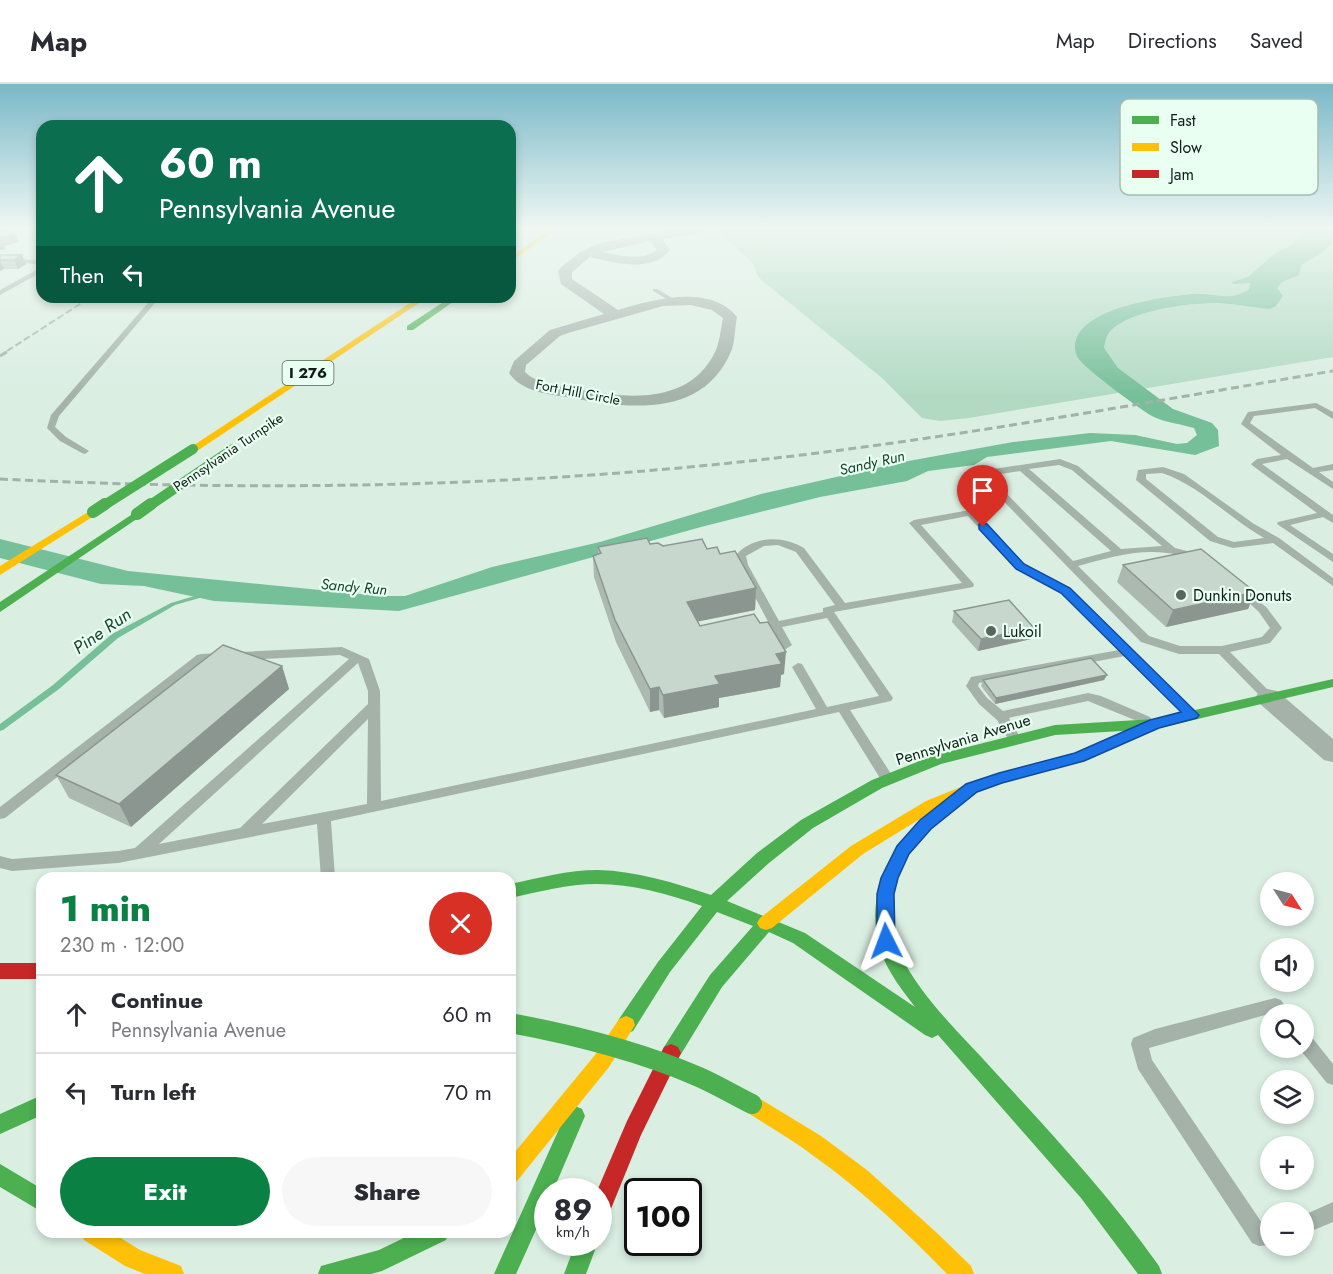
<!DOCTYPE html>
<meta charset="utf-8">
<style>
body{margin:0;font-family:Jost,sans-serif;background:#f7f7f7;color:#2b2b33;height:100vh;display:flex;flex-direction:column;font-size:22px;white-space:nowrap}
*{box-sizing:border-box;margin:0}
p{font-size:20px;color:#7c7c81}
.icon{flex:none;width:33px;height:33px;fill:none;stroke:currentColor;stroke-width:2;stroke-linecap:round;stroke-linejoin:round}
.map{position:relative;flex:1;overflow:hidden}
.sheet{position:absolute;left:36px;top:788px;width:480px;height:366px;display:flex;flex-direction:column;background:#fff;border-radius:18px;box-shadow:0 3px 9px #0003}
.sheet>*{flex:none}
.top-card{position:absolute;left:36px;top:36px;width:480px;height:183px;border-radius:18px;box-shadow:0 3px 9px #0003;background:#0b6e4f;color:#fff;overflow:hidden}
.needle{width:39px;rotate:126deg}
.buttons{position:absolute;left:1260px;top:788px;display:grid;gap:12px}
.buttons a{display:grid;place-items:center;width:54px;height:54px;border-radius:50%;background:#fff;box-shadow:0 3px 9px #0003;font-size:30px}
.speed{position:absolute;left:534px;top:1094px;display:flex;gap:12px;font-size:30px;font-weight:700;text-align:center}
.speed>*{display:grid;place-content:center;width:78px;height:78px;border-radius:50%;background:#fff;box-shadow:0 3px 9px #0003;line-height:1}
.speed small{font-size:15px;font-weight:400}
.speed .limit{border:3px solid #111;border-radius:9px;background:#fff;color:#111}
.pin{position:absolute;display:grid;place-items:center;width:51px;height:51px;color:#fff;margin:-62px -26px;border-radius:50% 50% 50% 0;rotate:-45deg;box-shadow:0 0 6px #0007}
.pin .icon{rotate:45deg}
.me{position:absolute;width:66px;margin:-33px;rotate:357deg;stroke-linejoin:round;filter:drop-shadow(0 0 4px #0008)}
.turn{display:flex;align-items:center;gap:21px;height:126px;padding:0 24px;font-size:27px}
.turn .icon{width:78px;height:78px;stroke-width:2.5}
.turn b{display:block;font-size:42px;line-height:51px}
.then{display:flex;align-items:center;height:57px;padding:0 24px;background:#0003;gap:12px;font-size:22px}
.round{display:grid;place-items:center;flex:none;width:63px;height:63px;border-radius:32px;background:#f7f7f7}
.head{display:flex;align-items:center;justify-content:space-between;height:102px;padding:0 24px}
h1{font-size:36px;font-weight:800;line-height:45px;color:#0b8043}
.cta{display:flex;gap:12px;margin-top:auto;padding:12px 24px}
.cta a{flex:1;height:69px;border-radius:36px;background:#0b8043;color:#fff;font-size:24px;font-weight:800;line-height:69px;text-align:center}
.cta a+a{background:#f7f7f7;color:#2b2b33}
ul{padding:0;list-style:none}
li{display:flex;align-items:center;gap:18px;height:78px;padding:0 24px;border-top:2px solid #e1e1e2}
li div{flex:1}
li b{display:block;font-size:22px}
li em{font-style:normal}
header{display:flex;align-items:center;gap:36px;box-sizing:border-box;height:84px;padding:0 30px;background:#fff;border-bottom:2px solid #e1e1e2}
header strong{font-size:28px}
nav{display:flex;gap:33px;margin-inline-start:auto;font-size:21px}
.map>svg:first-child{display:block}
</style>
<header>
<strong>Map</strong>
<nav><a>Map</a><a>Directions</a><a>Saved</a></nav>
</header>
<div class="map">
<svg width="1333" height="1190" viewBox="0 0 1333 1190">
<rect width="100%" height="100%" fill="#daeee2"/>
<path fill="#b2dac3" d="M723,145h610v128l-364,61 -29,3 -18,-3 -40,-40 -123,-100 -7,-16 -33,-29z"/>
<path fill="#75bf99" d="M1306,145h27v13l-12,11 -20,12 -2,10 -17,7 -5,6 6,8 -7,10 -6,3c-16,-1 -33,-5 -50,-6 -28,-1 -90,7 -110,28 -4,5 -5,11 -6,17l14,20 55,41 39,14 6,7 1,16 -24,9 -84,-14 -124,16 -13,8 -46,6 -21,10 -87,16 -119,30 -302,84 -185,-10 -70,-15 -43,-2 -101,-26v-19l128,32 253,25h24l87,-29 108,-25 161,-48 142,-32 110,-20 77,-9 45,2 42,9 10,-1 10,-8 -3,-7c-13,-4 -27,-5 -40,-11 -12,-6 -70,-49 -76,-59 -3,-5 -4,-13 -2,-18 10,-33 87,-43 116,-46 22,-2 37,9 57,-5l1,-6 -17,1 -1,-2 16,-5 27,-24 15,-7z"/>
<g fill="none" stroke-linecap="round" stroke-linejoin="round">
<path fill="#75bf99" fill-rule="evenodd" d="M208,508l3,2 -1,1 -35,10 -57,33 -59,51 -56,41 -3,1v-7l53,-39 59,-51 59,-31z"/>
<g fill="#a4b2aa" fill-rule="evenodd">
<path d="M0,172l42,5v4l-42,-5z"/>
<path d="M42,183v5l-42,23v-5z"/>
<path d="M653,205h4l20,12 -5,1 -19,-11z"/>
<path d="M153,213h7l-101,119 -4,11 11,10 23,14 -4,3 -3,-1 -22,-12 -13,-13 4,-13z"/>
<path d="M1316,319l17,9v7l-18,-11 -61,8 -4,7 63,45 20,-4v6l-14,2 14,10v7l-46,-30 -25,5 71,51v8l-10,-6 -33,8 43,29v8l-56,-38 1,-2 39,-9 -64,-47 -2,-2 6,-5 24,-4 -40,-31 7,-12z"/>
<path d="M1060,375l18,7 97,82 12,3 17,8 -5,3c-11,-3 -20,-8 -32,-9 -30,-4 -60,5 -89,13l71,70 31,10h42l40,-9 8,-9 -11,-16 -23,-21 1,-2h8l22,19 15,20 -12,15 -40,9 42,42 2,3 -2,3h-8l-45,-46h-40l-38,-12 -162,-166 8,-6zM1059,381l13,5 90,76 -41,3 -92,-80zM1020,387l91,80 -38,10 -84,-85z"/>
<path d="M1163,383l21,7 70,50 25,14 54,40v8l-60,-43 -40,5 -23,-7 -74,-61 2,-10zM1162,389c37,12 68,46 102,65l-30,4 -16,-5 -72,-58v-5z"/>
<path d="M970,426l3,1 51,53 46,25 126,123 2,3 -2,3h-8l-63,-62 -146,27 -1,3 9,12 16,13 85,-18 13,3 49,21 2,3 -2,3h-8l-54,-22 -76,16 -3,1 12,21 -1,3h-10l-13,-22 -18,-16 -13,-18 5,-9 148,-27 -57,-57 -46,-25 -48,-52 -47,9 52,58 1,2 -1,2 -139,25 59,86 -2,3 -41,9 43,67 2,3 -2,3h-10l-44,-71 -508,109 4,57h-14l-4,-54 -199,39 -106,8 -12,-3v-12l12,3 106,-8 17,-3 214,-189 -9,-4 -136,7 -199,156 -5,1v-12l197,-152 4,-1 141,-7 27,12 11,32 1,110 435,-92 -24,-42 6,-4 4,1 25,43 52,-11 -52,-78 -45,9 10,18 -6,4 -4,-1 -44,-83 -2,-10c17,-19 46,-20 68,-7l41,55 117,-20 -53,-60 5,-3zM778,461l18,7 39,53 -12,3v4l-44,9 -31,-56 -2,-9 18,-10zM358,579l10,28v13l-128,124 -81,16zM368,635l-1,85 -105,20z"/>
<path d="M1275,914l6,2 9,14 -18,-1 -123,35 3,12 112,166 6,-1v20l-11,1 -7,-3 -114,-174 -7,-25 2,-6 22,-9z"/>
<path d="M1304,949l6,2 23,29v21l-6,-2 -29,-36h6z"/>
<path d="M1333,1118v20l-29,12v-19z"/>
</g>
<g fill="#a4b2aa" fill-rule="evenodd">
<path d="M679,145h27l-6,4 -38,6 8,11c-18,23 -55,13 -80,7l-18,15v7l46,31c34,-10 92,-27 119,7 -2,10 -2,22 -5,32 -27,69 -102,60 -160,49 -22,-4 -49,-5 -63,-25l5,-12 36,-31 54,-16 -43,-30 -3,-13 2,-3 20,-16 20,-9zM650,157l7,9c-15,12 -38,5 -55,2zM691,221l21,5 11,8c-2,10 -3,22 -7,32 -25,54 -85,49 -134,40 -19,-4 -42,-4 -57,-18l1,-7 34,-29 8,-3 95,-27z"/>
<path d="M1268,605l9,2 56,48v23l-9,-2 -65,-57 -3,-6 3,-6z"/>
</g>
<g fill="#4caf50" fill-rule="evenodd">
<path d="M451,213h9l-47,33h-6v-4z"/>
<path d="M137,427l6,3 -2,2 -141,96v-10z"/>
<path d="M1333,595v8l-178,42 -100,6 -114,29 -59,24 -69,40 -44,35 -42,38 78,32 110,74c-13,-17 -27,-35 -34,-55 -13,-36 -3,-81 20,-110 18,-23 43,-40 66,-58h10l3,4 -3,4c-29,23 -68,48 -79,86 -7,22 -8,55 2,76 21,44 62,81 94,117 58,63 116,125 165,195l3,8h-24l-57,-76 -143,-163 -6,3 -7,-3 -132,-92 -24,-11 -47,55 -44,72 -7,3 -7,-3 -3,-6 3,-6 46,-72 43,-49 -36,-14 -47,60 -37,59 -7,3 -7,-3 -2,-6 2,-6 39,-57 44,-56c-34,-12 -69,-22 -105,-22 -29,0 -59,8 -87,14v-14c29,-6 58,-14 88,-14 39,1 77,13 113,25l46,-42 44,-33 71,-40 60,-24 123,-31 100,-6z"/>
<path d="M42,1011v20l-42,19v-20z"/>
<path d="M575,1022l7,3 3,7 -32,75h-5v12l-32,71h-22l74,-165z"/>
<path d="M0,1080l42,25v23l-42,-25z"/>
<path d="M416,1148h33l-3,8 -64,31 -11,3h-53l3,-8 58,-16z"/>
<path d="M576,1158h22l-12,32h-22z"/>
</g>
<g fill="#ffc107" fill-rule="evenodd">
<path d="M550,145h8l-48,33v-5z"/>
<path d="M419,213h9l-231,154 -4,1 -5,-3z"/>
<path d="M93,425l5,3 -1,2 -97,61v-9z"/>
<path d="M1134,644l5,1 2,4 -2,4 -54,24 -93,25 -56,23 -73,45 -91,74 -6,2 -6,-2 -3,-5 3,-5 91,-72 75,-45 57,-23 93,-25z"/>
<path d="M626,932l7,3 2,6 -26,42 -92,114 -7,3v-26l85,-103 24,-36z"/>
<path d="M752,1010l69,42 46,34 70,63 34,33 3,8h-27c-41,-42 -84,-83 -132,-117 -22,-17 -47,-31 -70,-46l-3,-7 3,-7z"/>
<path d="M81,1148h30l29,18 41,16 3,8h-39l-20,-8 -41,-26z"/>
</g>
<g fill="#c62828" fill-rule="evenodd">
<rect x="0" y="879" width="42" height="16"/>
<path d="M671,960l7,3 3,6 -40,82 -35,86 -8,3v-33h-1l30,-70 37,-74z"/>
</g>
<path stroke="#a2b2a8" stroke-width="2" stroke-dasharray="7 3" stroke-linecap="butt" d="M7,267l84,-54"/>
<g stroke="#a2b2a8" stroke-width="3" stroke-dasharray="8 4.5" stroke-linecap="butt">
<path d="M0,272l10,-6"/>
<path d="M0,395c247,12 494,9 740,-17 199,-21 396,-58 593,-91"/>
</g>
<g stroke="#4caf50" stroke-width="10">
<path d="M103,422l90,-57"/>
<path d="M149,422l84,-57"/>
</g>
<g stroke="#4caf50" stroke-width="12">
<path d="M93,428l12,-8"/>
<path d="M137,430l14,-10"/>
</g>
<path stroke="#4caf50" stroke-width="20" d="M510,939c65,12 129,28 189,54 18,8 35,18 53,27"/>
</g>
<g fill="#abb9b1">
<path d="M0,171h22l4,9 -8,5h-14l-4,2z"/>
<path d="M650,460l13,2 44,3 13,5 36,34 -1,22 -57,11 2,5 84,48 -3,1 -1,12 -61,11v9l-55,11 -5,-8 -9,2 -34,-70 -22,-65 -1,-21 5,-2v-7z"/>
<path d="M1123,481l132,27 -7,17 -82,18 -49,-45z"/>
<path d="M954,527l80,17 -3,11 -53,12 -26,-29z"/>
<path d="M282,582l7,23 -158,138 -62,-29 -13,-23z"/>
<path d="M1107,591l-3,5 -109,24 -14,-18 2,-6z"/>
</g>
<g fill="#8b9690">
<path d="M15,150l4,8 -15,4 2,3 -6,1v-12z"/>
<path d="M22,171l4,9 -8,5 -4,-9z"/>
<path d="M0,176l4,9 -4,2z"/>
<path d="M756,504l-1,22 -69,14 1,-22z"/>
<path d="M1255,508l-7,17 -82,18 7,-17z"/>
<path d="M1034,544l-3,11 -53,12 3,-12z"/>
<path d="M786,568l-2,22 -3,1 -1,12 -61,11v9l-55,11 -1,-23 113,-41z"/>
<path d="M282,582l7,23 -158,138 -12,-23z"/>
<path d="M1107,591l-3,5 -109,24 1,-6z"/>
<path d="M659,603v23l-9,2v-23z"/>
</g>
<g fill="#c7d7ce" stroke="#8b9690" stroke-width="1.5">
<path d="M0,145h3l12,5 -15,4z"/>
<path d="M0,171h22l-8,5h-14z"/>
<path d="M647,454l3,6 8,-1 5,3 39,-7 5,10 10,-2 3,7 15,-3 21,37 -69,14 13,24 54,-12 6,9 8,-1 18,30 -10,2 6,10 -67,12 5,8 -57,11 -4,-8 -9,2 -35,-69 -22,-64 8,-3 -3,-6z"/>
<path d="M1201,465l54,43 -82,18 -50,-45z"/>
<path d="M1009,516l25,28 -53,11 -27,-28z"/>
<path d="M223,561l59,21 -163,138 -63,-29z"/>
<path d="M1091,574l16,17 -111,23 -13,-18z"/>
</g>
<linearGradient id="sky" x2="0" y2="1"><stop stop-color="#7ab8c8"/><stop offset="0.46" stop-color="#eef7f2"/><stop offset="1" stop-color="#eef7f2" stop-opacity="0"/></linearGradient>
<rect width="1333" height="312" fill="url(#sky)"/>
<path fill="#1a73e8" stroke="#114b97" stroke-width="1.5" d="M983,439l4,1 37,40 46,24 129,127 -2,3 -38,10 -75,33 -82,22 -25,9 -46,37 -22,25 -11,24 -4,16 1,47 -3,6 -6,2 -6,-2 -3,-6v-47l4,-16 16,-32 23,-26 46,-36 33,-11 76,-20 75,-33 31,-8 -120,-119 -45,-24 -37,-40v-5z"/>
<g fill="#57675d" stroke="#e9fff2" stroke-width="2">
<circle cx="1181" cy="511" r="6"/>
<circle cx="991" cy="547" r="6"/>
</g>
<g text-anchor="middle" stroke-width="4.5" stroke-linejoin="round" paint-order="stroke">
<g font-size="14" fill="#101e16" stroke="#e9fff2">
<text transform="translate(578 308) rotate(11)" y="5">Fort Hill Circle</text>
<text transform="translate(228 368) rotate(-34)" y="5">Pennsylvania Turnpike</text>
</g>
<rect fill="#e9fff2" stroke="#516258" stroke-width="1.5" x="282.5" y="277" width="51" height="24" rx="4.5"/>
<g font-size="15" font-weight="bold" fill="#101e16">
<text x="308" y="294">I 276</text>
</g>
<g font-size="15" font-style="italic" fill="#1b442f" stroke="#e9fff2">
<text transform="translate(872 379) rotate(-13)" y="5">Sandy Run</text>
<text transform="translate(354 503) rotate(5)" y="5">Sandy Run</text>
</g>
<g font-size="16" fill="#101e16" stroke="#e9fff2" text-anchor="start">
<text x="1193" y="517">Dunkin Donuts</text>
<text x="1003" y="553">Lukoil</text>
</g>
<g font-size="16" fill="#101e16" stroke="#e9fff2">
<text transform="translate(963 655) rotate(-17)" y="6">Pennsylvania Avenue</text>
</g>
<g font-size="18" font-style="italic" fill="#1b442f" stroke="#e9fff2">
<text transform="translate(102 547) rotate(-35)" y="6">Pine Run</text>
</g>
</g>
<rect x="1120" y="15" width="198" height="96" rx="9" fill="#e9fff2" stroke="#a8bcb0" stroke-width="1.5"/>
<rect x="1132" y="32" width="27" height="8" fill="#4caf50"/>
<rect x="1132" y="59" width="27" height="8" fill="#ffc107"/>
<rect x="1132" y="86" width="27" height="8" fill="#c62828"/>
<g font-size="16" fill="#101e16">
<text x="1170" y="42">Fast</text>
<text x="1170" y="69">Slow</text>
<text x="1170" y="96">Jam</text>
</g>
</svg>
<div class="buttons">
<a><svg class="needle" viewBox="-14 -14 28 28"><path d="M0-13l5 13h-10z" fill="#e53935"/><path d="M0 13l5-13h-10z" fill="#7c7c81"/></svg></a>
<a><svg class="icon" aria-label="sound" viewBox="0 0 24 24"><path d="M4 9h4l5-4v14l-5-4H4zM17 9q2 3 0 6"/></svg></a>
<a><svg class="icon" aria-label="search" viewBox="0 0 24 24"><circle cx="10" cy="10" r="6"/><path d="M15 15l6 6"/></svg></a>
<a><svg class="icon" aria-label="layers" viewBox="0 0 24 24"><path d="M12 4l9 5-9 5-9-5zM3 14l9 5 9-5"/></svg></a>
<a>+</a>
<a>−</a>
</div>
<div class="speed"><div>89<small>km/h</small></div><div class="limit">100</div></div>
<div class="pin" style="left:983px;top:443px;background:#d93025"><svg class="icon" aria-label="arrive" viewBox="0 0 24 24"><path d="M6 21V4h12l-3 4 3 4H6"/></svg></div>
<svg class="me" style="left:886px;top:857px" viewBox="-20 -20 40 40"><path d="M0-17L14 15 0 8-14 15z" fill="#1a73e8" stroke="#fff" stroke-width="4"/></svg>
<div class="top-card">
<div class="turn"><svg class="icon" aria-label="ahead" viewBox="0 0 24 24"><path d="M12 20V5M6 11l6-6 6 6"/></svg><div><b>60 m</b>Pennsylvania Avenue</div></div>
<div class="then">Then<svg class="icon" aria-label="left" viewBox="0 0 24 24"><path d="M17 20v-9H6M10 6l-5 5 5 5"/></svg></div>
</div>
<section class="sheet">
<div class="head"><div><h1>1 min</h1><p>230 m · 12:00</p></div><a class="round" style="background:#d93025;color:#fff"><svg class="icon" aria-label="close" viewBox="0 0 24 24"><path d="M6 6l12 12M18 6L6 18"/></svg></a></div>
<ul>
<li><svg class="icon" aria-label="ahead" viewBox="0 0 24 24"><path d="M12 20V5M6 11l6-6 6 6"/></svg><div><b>Continue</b><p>Pennsylvania Avenue</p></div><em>60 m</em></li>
<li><svg class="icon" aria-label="left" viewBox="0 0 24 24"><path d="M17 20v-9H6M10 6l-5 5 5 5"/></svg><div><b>Turn left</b></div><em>70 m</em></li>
</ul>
<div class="cta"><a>Exit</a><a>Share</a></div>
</section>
</div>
